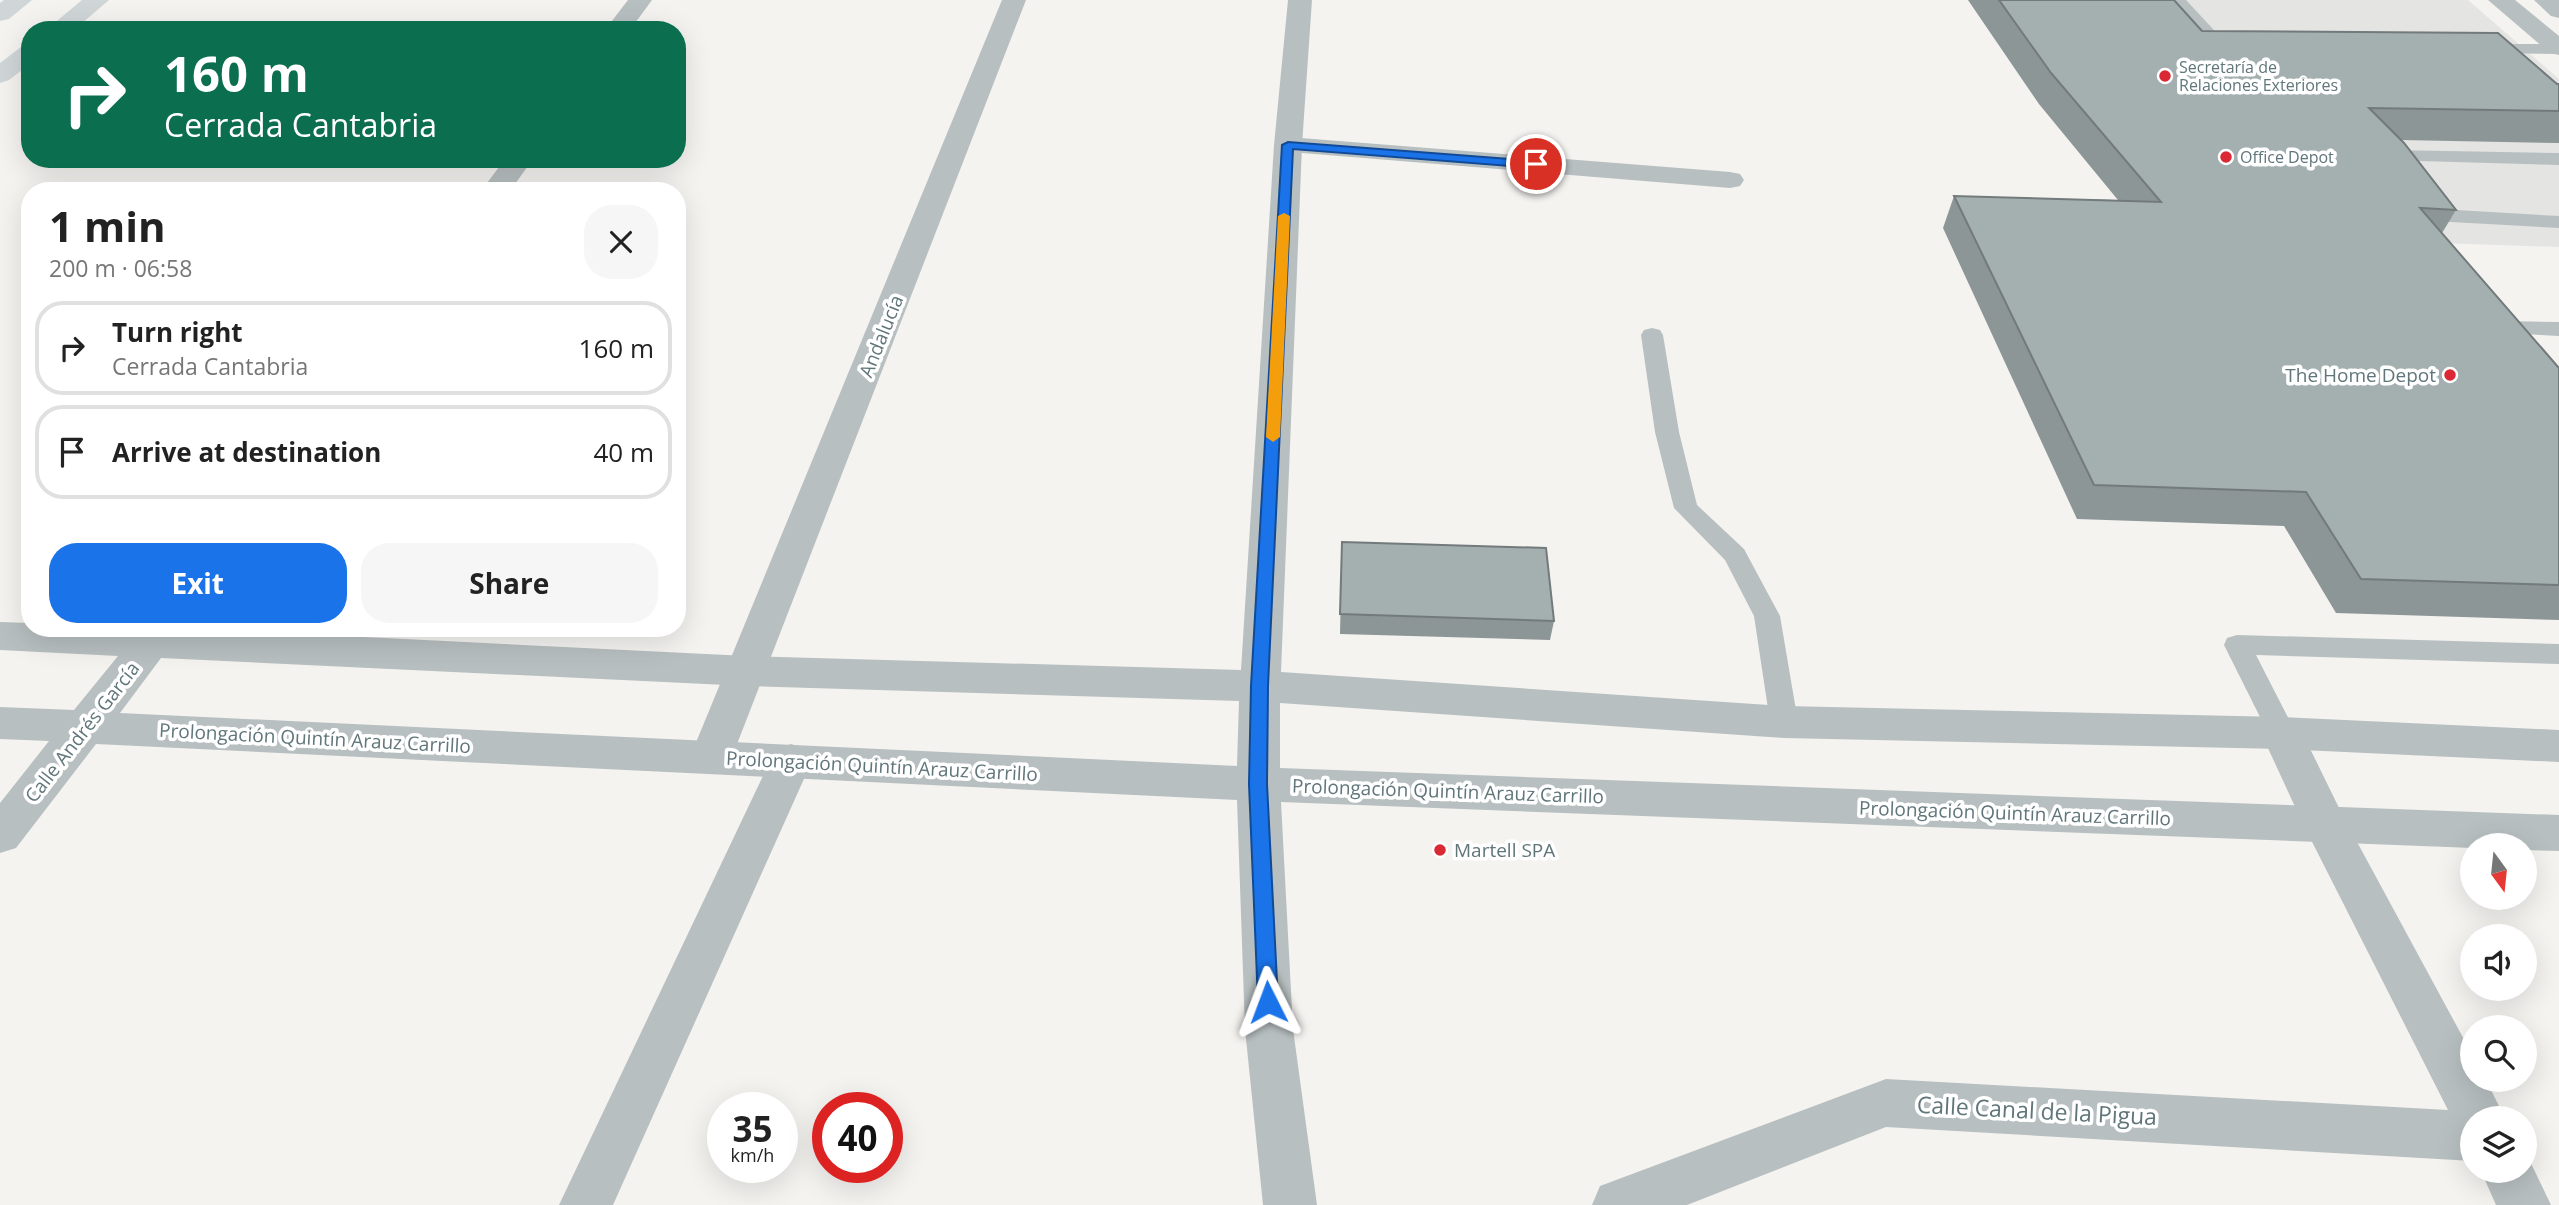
<!DOCTYPE html>
<meta charset="utf-8">
<style>
body{margin:0;font-family:"Open Sans",sans-serif;background:#f6f6f6;color:#222;height:100vh;display:flex;flex-direction:column;font-size:26px;white-space:nowrap}
*{box-sizing:border-box;margin:0}
p{font-size:23px;color:#767676}
.icon{flex:none;width:38px;height:38px;fill:none;stroke:currentColor;stroke-width:2;stroke-linecap:round;stroke-linejoin:round}
.map{position:relative;flex:1;overflow:hidden}
.details{position:absolute;left:21px;top:182px;width:665px;height:455px;display:flex;flex-direction:column;background:#fff;border-radius:28px;box-shadow:0 7px 28px #0002}
.details>*{flex:none}
.hud{position:absolute;left:21px;top:21px;width:665px;height:147px;border-radius:28px;box-shadow:0 7px 28px #0002;background:#0b6e4f;color:#fff;overflow:hidden}
.needle{width:46px;rotate:165deg}
.fabs{position:absolute;left:2460px;top:833px;display:grid;gap:14px}
.fabs a{display:grid;place-items:center;width:77px;height:77px;border-radius:50%;background:#fff;box-shadow:0 7px 28px #0002;font-size:35px}
.speed{position:absolute;left:707px;top:1092px;display:flex;gap:14px;font-size:35px;font-weight:700;text-align:center}
.speed>*{display:grid;place-content:center;width:91px;height:91px;border-radius:50%;background:#fff;box-shadow:0 7px 28px #0002;line-height:1}
.speed small{font-size:18px;font-weight:400}
.speed .limit{border:10px solid #d22;background:#fff;color:#111}
.pin{position:absolute;display:grid;place-items:center;width:60px;height:60px;color:#fff;margin:-30px;border:4px solid #fff;border-radius:50%;box-shadow:0 2px 7px #0007}
.me{position:absolute;width:77px;margin:-38px;rotate:357deg;stroke-linejoin:round;filter:drop-shadow(0 0 5px #0008)}
.turn{display:flex;align-items:center;gap:24px;height:147px;padding:0 28px;font-size:32px}
.turn .icon{width:91px;height:91px;stroke-width:2.5}
.turn b{display:block;font-size:49px;line-height:60px}
.round{display:grid;place-items:center;flex:none;width:74px;height:74px;border-radius:28px;background:#f6f6f6}
.head{display:flex;align-items:center;justify-content:space-between;height:119px;padding:0 28px}
h1{font-size:42px;font-weight:700;line-height:52px}
.cta{display:flex;gap:14px;margin-top:auto;padding:14px 28px}
.cta a{flex:1;height:80px;border-radius:28px;background:#1a73e8;color:#fff;font-size:28px;font-weight:700;line-height:80px;text-align:center}
.cta a+a{background:#f6f6f6;color:#222}
ul{padding:0;list-style:none}
li{display:flex;align-items:center;gap:21px;height:94px;margin:0 14px 10px;padding:0 14px;border:4px solid #e0e0e0;border-radius:28px}
li div{flex:1}
li b{display:block;font-size:26px}
li em{font-style:normal}
.map>svg:first-child{display:block}
</style>
<div class="map">
<svg width="2559" height="1205" viewBox="0 0 2559 1205">
<rect width="100%" height="100%" fill="#f4f3f0"/>
<path fill="#e4e4e3" d="M1968,0h500l91,79v168l-414,-14 -106,-129z"/>
<g fill="none" stroke-linecap="round" stroke-linejoin="round">
<g fill="#b8bfc0" fill-rule="evenodd">
<path d="M2169,0h17l39,42 12,2 3,4 -3,4 -23,-1z"/>
<path d="M2480,44h79v10l-85,-1 -3,-4z"/>
<path d="M2391,150l168,3v12l-175,-5 -2,-4 2,-4z"/>
<path d="M2424,197l7,2 8,10 120,7v12l-126,-7 -7,-2 -12,-16z"/>
<path d="M2504,321l55,1v14l-37,-2 37,44v21l-8,-2 -55,-65 -3,-5 3,-5z"/>
<path d="M1652,328l8,2 3,5 16,97 18,73 47,44 36,67 18,106 -4,8 -10,3 -10,-3 -4,-8 -16,-106 -29,-56 -51,-52 -19,-76 -14,-97 3,-5z"/>
<path d="M2237,635l322,9v20l-303,-9 40,78 -4,8 -10,3 -10,-3 -48,-96 3,-7z"/>
</g>
<g fill="#b8bfc0" fill-rule="evenodd">
<path d="M1002,0h24l-294,757 -6,12 -15,5 -15,-5 -6,-12z"/>
<path d="M1288,137l442,35 10,2 4,6 -4,6 -10,2 -452,-37 -4,-6 4,-6z"/>
<path d="M2282,717l15,5 46,94 130,240v24h13l19,38h-32v43l-587,-34 -199,78h-95l8,-19 286,-107 562,31 -145,-286 -42,-91 6,-11z"/>
<path d="M791,744l15,5 6,12 -199,444h-54l211,-444 6,-12z"/>
<path d="M2526,1153l25,52h-55l-15,-34h44z"/>
</g>
<g fill="#b8bfc0" fill-rule="evenodd">
<path d="M628,0h24l-22,30h-25z"/>
<path d="M1288,0h24l-10,145 -21,527 503,34 498,11 277,13v32l-277,-13 -498,-11 -504,-35v65l1279,47v36l-34,-1v-5h-52v3l-1192,-46 12,227 24,176h-54l-18,-176 -8,-229 -1141,-56 -80,104 -16,5v-50l49,-62 -49,-2v-32l74,3 44,-54 -118,-6v-28l30,1v5h152l565,28 494,14 33,-525zM161,658l586,28 492,15 -2,65 -1117,-53z"/>
<path d="M2488,0h27l44,36v19l-9,-2z"/>
<path d="M2534,0h25v18l-8,-2z"/>
<path d="M505,159h28l-23,32h-29z"/>
</g>
<g fill="#d0d6d8" fill-rule="evenodd">
<path d="M4,0h28l-23,19 -9,2v-18z"/>
<path d="M82,0h27l-35,30h-28z"/>
<path d="M30,45v19l-21,16 -9,3v-20l21,-16z"/>
</g>
</g>
<g fill="#8d9697">
<path d="M1968,0h206l28,31 357,53v59l-158,-3 55,70 -14,23 117,135v252l-223,-7 -52,-87 -207,-7 -134,-291 11,-32 164,4 -79,-96z"/>
<path d="M1342,542l212,79 -4,19 -210,-6z"/>
</g>
<g fill="#a4afb0" stroke="#737a7b" stroke-width="2">
<path d="M1999,0h175l28,31 296,2 59,51h2v27l-190,-3 35,35 52,67 -36,-2 139,160v217l-198,-6 -55,-87 -212,-7 -140,-289 207,6 -110,-129z"/>
<path d="M1342,542l204,6 8,73 -214,-7z"/>
</g>
<path fill="#1a73e8" stroke="#114b97" stroke-width="2" d="M1288,142l248,19 6,3 -6,4 -243,-19 -25,537 -1,98 11,218 -3,6 -7,3 -7,-3 -3,-6 -9,-218 2,-98 31,-541z"/>
<path fill="#f59e0b" d="M1284,213l6,3 -10,221 -7,5 -7,-5 12,-221z"/>
<g fill="#da2934" stroke="#fff" stroke-width="2.5">
<circle cx="2165" cy="76" r="7"/>
<circle cx="2226" cy="157" r="7"/>
<circle cx="2450" cy="375" r="7"/>
<circle cx="1440" cy="850" r="7"/>
</g>
<g text-anchor="middle" stroke-width="7" stroke-linejoin="round" paint-order="stroke">
<g font-size="16" fill="#60767a" stroke="#fff" text-anchor="start">
<text x="2179" y="73">Secretaría de<tspan x="2179" dy="18">Relaciones Exteriores</tspan></text>
<text x="2240" y="163">Office Depot</text>
</g>
<g font-size="19" fill="#60767a" stroke="#fff">
<text transform="translate(881 336) rotate(-68)" y="7">Andalucía</text>
<text transform="translate(82 732) rotate(-52)" y="7">Calle Andrés García</text>
<text transform="translate(315 738) rotate(3)" y="7">Prolongación Quintín Arauz Carrillo</text>
<text transform="translate(882 766) rotate(3)" y="7">Prolongación Quintín Arauz Carrillo</text>
<text transform="translate(1448 791) rotate(2)" y="7">Prolongación Quintín Arauz Carrillo</text>
<text transform="translate(2015 813) rotate(2)" y="7">Prolongación Quintín Arauz Carrillo</text>
</g>
<g font-size="19" fill="#60767a" stroke="#fff" text-anchor="end">
<text x="2436" y="382">The Home Depot</text>
<text x="1454" y="857" text-anchor="start">Martell SPA</text>
</g>
<g font-size="23" fill="#60767a" stroke="#fff">
<text transform="translate(2037 1111) rotate(3)" y="8">Calle Canal de la Pigua</text>
</g>
</g>
</svg>
<div class="fabs">
<a><svg class="needle" viewBox="-14 -14 28 28"><path d="M0-13l5 13h-10z" fill="#e53935"/><path d="M0 13l5-13h-10z" fill="#767676"/></svg></a>
<a><svg class="icon" aria-label="sound" viewBox="0 0 24 24"><path d="M4 9h4l5-4v14l-5-4H4zM17 9q2 3 0 6"/></svg></a>
<a><svg class="icon" aria-label="search" viewBox="0 0 24 24"><circle cx="10" cy="10" r="6"/><path d="M15 15l6 6"/></svg></a>
<a><svg class="icon" aria-label="layers" viewBox="0 0 24 24"><path d="M12 4l9 5-9 5-9-5zM3 14l9 5 9-5"/></svg></a>
</div>
<div class="speed"><div>35<small>km/h</small></div><div class="limit">40</div></div>
<div class="pin" style="left:1536px;top:164px;background:#d93025"><svg class="icon" aria-label="arrive" viewBox="0 0 24 24"><path d="M6 21V4h12l-3 4 3 4H6"/></svg></div>
<svg class="me" style="left:1268px;top:1002px" viewBox="-20 -20 40 40"><path d="M0-17L14 15 0 8-14 15z" fill="#1a73e8" stroke="#fff" stroke-width="4"/></svg>
<div class="hud">
<div class="turn"><svg class="icon" aria-label="right" viewBox="0 0 24 24"><path d="M7 20v-9h11M14 6l5 5-5 5"/></svg><div><b>160 m</b>Cerrada Cantabria</div></div>
</div>
<section class="details">
<div class="head"><div><h1>1 min</h1><p>200 m · 06:58</p></div><a class="round"><svg class="icon" aria-label="close" viewBox="0 0 24 24"><path d="M6 6l12 12M18 6L6 18"/></svg></a></div>
<ul>
<li><svg class="icon" aria-label="right" viewBox="0 0 24 24"><path d="M7 20v-9h11M14 6l5 5-5 5"/></svg><div><b>Turn right</b><p>Cerrada Cantabria</p></div><em>160 m</em></li>
<li><svg class="icon" aria-label="arrive" viewBox="0 0 24 24"><path d="M6 21V4h12l-3 4 3 4H6"/></svg><div><b>Arrive at destination</b></div><em>40 m</em></li>
</ul>
<div class="cta"><a>Exit</a><a>Share</a></div>
</section>
</div>
